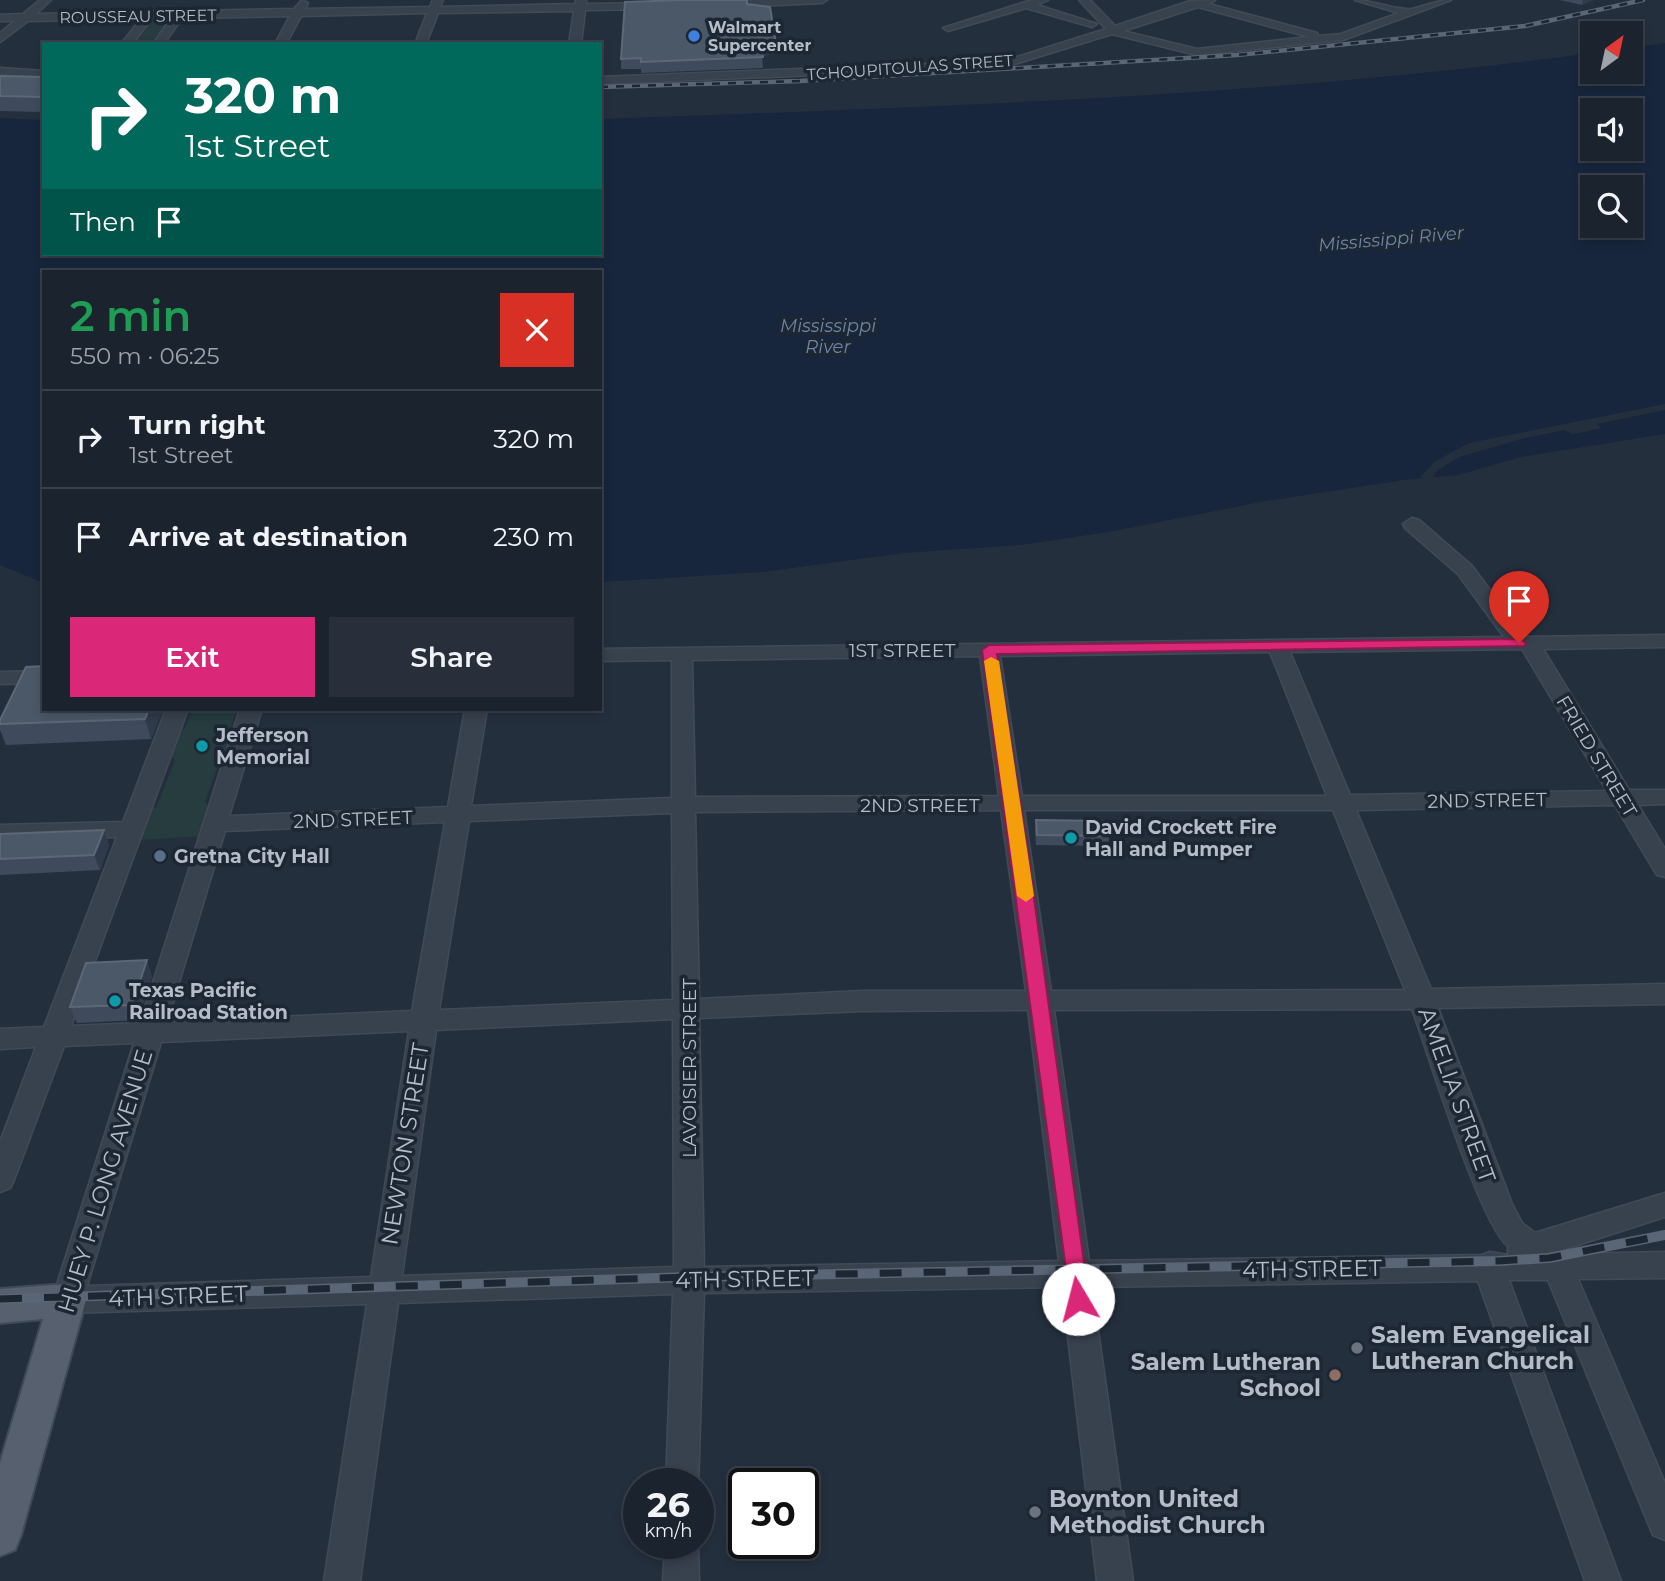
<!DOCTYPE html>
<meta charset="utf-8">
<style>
body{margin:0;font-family:Montserrat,sans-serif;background:#282f3a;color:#f1f3f6;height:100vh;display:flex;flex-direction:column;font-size:26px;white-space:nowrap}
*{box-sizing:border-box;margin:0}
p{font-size:23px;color:#a0a4aa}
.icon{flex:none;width:38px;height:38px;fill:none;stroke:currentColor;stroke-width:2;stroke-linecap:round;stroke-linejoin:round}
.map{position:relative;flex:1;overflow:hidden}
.sheet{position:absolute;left:42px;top:270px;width:560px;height:441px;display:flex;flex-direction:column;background:#1b232e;border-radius:0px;box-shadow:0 4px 10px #0003,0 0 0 2px #39404a}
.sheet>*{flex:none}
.hud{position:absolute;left:42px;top:42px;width:560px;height:214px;border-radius:0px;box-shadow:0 4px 10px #0003,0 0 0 2px #39404a;background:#00695c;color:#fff;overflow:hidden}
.needle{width:46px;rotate:33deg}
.fabs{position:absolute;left:1580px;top:21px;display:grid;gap:14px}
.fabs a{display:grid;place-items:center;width:63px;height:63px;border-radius:0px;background:#1b232e;box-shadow:0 4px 10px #0003,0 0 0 2px #39404a;font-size:35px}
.speed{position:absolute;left:623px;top:1468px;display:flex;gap:14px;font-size:35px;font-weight:700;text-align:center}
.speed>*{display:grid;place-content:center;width:91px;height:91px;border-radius:50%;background:#1b232e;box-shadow:0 4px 10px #0003,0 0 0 2px #39404a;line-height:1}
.speed small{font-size:18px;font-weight:400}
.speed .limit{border:4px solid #111;border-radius:10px;background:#fff;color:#111}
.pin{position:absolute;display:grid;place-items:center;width:60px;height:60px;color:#fff;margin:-72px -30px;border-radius:50% 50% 50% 0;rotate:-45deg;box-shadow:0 0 7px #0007}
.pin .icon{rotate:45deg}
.me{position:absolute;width:77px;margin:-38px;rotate:352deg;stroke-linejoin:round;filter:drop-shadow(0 0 5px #0008)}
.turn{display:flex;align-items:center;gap:24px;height:147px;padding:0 28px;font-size:32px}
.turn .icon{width:91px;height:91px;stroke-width:2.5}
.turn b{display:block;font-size:49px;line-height:60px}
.then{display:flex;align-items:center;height:66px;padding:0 28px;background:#0003;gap:14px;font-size:26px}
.round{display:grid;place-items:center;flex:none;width:74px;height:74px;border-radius:0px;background:#282f3a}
.headline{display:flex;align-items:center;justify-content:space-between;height:119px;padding:0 28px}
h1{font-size:42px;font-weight:600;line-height:52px;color:#1e9e55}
.primary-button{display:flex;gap:14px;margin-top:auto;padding:14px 28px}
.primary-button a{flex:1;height:80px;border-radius:0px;background:#db2777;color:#fff;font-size:28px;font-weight:600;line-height:80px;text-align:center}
.primary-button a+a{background:#282f3a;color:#f1f3f6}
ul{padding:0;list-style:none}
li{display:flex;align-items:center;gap:21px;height:98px;padding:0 28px;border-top:2px solid #39404a}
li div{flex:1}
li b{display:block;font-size:26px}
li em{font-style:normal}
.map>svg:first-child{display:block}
</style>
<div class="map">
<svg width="1665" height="1581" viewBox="0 0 1665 1581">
<rect width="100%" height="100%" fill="#242f3e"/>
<g fill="#263c3f">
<path d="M170,18l-18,26h-21l19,-25z"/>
<path d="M193,709h44l-8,23 9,7 -9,27 -9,-7 -15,43 9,9 -6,25 -72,4 11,-39 9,7 19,-48 -10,-7 10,-28 9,5z"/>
</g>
<path fill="#17263c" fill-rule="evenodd" d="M1665,43v391l-144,23 -63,18 -54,5 -138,21 -157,31 -88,13 -117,8 -141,19 -160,10 -3,-1v-310h-556v312l-44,-18v-447l44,2v134h556v-135c332,-12 663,-22 992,-66v19h39v-24zM1592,110h39v39h-39zM1592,187h39v39h-39z"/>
<path fill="#242f3e" d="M1665,404v6l-68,14 5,4 -29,6 -8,-4 -40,8 -66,19 -21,13 -8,10 -10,-3 14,-15 35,-19z"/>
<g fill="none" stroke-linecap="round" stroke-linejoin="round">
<g stroke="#414a57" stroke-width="3">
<g id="minor">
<path d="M40,0h11l-15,14 258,-5 8,-9 6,3 -3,6 125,-2 3,-7h10l-3,7 135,-3 1,-4h10v4l68,-1 5,3 -5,3 -69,1 -4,34h-12l5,-33 -136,2 -12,31h-11l12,-31 -126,3 -15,28h-11l15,-28 -108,2 -18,26h-11l18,-26h-19l-20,26h-11l20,-25 -113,2 -28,21v-9l15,-12h-15v-6l23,-1z"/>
<path d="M756,0h71l-5,3 -105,5 -5,-3 5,-3z"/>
<path d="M1032,0h16l-11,5 60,19 -5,3 -66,-19 -78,23 -5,-3z"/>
<path d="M1079,0h11l25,26 75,-25 25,-1 -6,4 108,29 1,3 23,-2 58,-21 -44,-13c17,0 43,11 57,9 14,-3 24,-9 39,-9l-108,40 -146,15 -85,-21 -107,33 -405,17v-7l404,-16 102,-32zM1198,7l111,30 -112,12 -74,-18z"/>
<path d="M0,68l44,3v6l-44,-3z"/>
<path d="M1412,518l7,2 53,46 53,71 140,-2v12l-122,2 86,141h36v14l-27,1 27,44v28l-8,-2 -42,-70 -259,5 75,179 234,-5v20l-227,4 74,196 10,19 13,10 130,-40v24l-106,34 4,3 102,-2v26l-87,1 87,204v57l-12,-5 -105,-255h-39l112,301h-36l-107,-300 -386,6 41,294h-36l-35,-294 -358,6 -6,195v-4h-32l7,-190 -275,9 -38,278h-36l43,-277 -300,9 -11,-4 -4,-9 82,-257 -70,3 -50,134 -4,8 -10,4v-50l36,-95 -36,2v-20l44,-2 73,-190 -117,4v-16l123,-3 43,-113h22l-117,317 69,-3 100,-314h22l-33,107 219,-9 17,-98h22l-16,97 201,-8v-138l-72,1v-12l904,-12 -46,-63 -53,-46 -2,-4zM1522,649l85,142 -257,4 -60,-143zM1270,652l57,144h-305l-22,-140zM980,656l19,140 -304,1 -3,-137zM1001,810l25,181h-164l-163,8 -4,-187zM1024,810h309l72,180 -354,1zM672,813l1,187 -234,10 30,-189zM445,822l-33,189 -245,11 58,-191zM1412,1009c16,43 68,216 96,237v9l-18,-3 -8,3 -393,6 -35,-251zM1028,1010l31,251 -355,6 -5,-249 163,-7zM673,1019l1,248 -272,9 34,-246zM409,1031l-38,246 -284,9 74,-244z"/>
<path d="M44,671v12l-44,1v-12z"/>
<path d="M698,1542l1,39h-36l2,-37z"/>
</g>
</g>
<g stroke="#414a57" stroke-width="4">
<path id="major" d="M67,1284l13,4 6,12 -65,235 -6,15 -15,6v-93l43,-144 -43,4v-34z"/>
</g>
<use href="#minor" fill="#38414e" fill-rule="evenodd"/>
<use href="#major" fill="#56606e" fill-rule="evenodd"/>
<g stroke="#5a6575" stroke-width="4.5">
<path id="rail-far1" d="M600,87l200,-6 437,-26 288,-29 118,-26"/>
</g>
<g stroke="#5a6575" stroke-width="10">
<path id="rail" d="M0,1299l689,-22 809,-16 51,-3 116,-23"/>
</g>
<use href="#rail-far1" stroke="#1d2633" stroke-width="2.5" stroke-dasharray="8" stroke-linecap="butt"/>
<use href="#rail" stroke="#1d2633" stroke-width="7" stroke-dasharray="22" stroke-linecap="butt"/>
</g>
<g fill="#3f4b5c">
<path d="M1560,0h33l-11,5z"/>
<path d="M747,4l29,40v10l-14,2 1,12 -122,5v-4h-20v-10z"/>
<path d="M0,76l44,1v35l-44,-1z"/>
<path d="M163,709l-12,30 -145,6 -6,-15v-10z"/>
<path d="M1036,820l73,16 -1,10 -72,-1 -1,-15z"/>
<path d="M104,830l5,15 -9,25 -100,5v-41z"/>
<path d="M152,976l-14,44 -61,3 -7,-16z"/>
</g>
<g fill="#2f3b4b">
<path d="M1583,0h10l-11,5z"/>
<path d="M776,44v10l-15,2v-10z"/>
<path d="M149,709h14l-12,30 -6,-20z"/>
<path d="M104,830l5,15 -9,25 -6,-15z"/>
<path d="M147,960l5,16 -14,44 -6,-15z"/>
</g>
<g fill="#4b5868" stroke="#5c6777" stroke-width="2">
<path d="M682,0h65v4l23,3 6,37 -15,2 2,11 -122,5v-4l-20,1 4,-57z"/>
<path d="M0,76l44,1v20l-44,-1z"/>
<path d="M44,666v43h105l-4,10 -145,5v-4l26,-53z"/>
<path d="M1036,820l70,1 3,15 -72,-1z"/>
<path d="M104,830l-10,25 -94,4v-25z"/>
<path d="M147,960l-15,45 -62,2 16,-44z"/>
</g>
<path fill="#db2777" stroke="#8e194d" stroke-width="2" d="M1519,639l7,4 -2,3 -527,8 31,200 61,445 -3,7 -8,3 -7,-3 -89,-656 7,-5z"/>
<path fill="#f59e0b" d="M991,657l8,4 35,235 -8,6 -9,-6 -33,-235z"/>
<circle fill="#3f7fe0" stroke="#1d2633" stroke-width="2.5" cx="694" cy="36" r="7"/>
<g fill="#0f9aa8" stroke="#1d2633" stroke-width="2.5">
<circle cx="202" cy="746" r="7"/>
<circle cx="1071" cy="838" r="7"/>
<circle cx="115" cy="1001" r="7"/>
</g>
<circle fill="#5c6f8a" stroke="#1d2633" stroke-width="2.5" cx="160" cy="856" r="7"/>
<g fill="#6b7280" stroke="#1d2633" stroke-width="2.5">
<circle cx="1357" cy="1348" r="7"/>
<circle cx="1035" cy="1512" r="7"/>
</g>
<circle fill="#8d6e63" stroke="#1d2633" stroke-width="2.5" cx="1335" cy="1375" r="7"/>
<g text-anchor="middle" stroke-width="7" stroke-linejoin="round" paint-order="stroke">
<g font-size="16" fill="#b4bcc9" stroke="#1d2633">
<text transform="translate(138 16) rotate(-1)" y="6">ROUSSEAU STREET</text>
<text transform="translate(910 67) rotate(-4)" y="6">TCHOUPITOULAS STREET</text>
</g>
<g font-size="16" font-weight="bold" fill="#b4bcc9" stroke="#1d2633" text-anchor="start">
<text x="708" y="33">Walmart<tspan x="708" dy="18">Supercenter</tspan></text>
</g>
<g font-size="18" font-style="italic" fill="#6d86a8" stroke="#1d2633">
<text transform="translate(1391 239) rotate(-5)" y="6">Mississippi River</text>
<text x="828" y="332">Mississippi<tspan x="828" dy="21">River</tspan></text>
</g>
<g font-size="19" fill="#b4bcc9" stroke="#1d2633">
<text x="902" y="657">1ST STREET</text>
<text transform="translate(1597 756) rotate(59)" y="7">FRIED STREET</text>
<text transform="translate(1487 800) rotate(-1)" y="7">2ND STREET</text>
<text x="920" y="812">2ND STREET</text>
<text transform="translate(353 819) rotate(-2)" y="7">2ND STREET</text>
<text transform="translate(689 1068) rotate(-90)" y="7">LAVOISIER STREET</text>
</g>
<g font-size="19" font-weight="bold" fill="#b4bcc9" stroke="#1d2633" text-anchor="start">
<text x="216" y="742">Jefferson<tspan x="216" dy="22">Memorial</tspan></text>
<text x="1085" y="834">David Crockett Fire<tspan x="1085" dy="22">Hall and Pumper</tspan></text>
<text x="174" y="863">Gretna City Hall</text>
<text x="129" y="997">Texas Pacific<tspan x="129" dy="22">Railroad Station</tspan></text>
</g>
<g font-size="23" fill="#b4bcc9" stroke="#1d2633">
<text transform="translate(1457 1095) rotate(70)" y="8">AMELIA STREET</text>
<text transform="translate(405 1144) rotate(-81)" y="8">NEWTON STREET</text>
<text transform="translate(105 1181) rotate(-73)" y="8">HUEY P. LONG AVENUE</text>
<text transform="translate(1312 1269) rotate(-1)" y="8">4TH STREET</text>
<text transform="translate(745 1279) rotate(-1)" y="8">4TH STREET</text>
<text transform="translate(178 1296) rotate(-2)" y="8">4TH STREET</text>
</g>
<g font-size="23" font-weight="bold" fill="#b4bcc9" stroke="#1d2633" text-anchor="start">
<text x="1371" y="1343">Salem Evangelical<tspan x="1371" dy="26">Lutheran Church</tspan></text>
<text x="1321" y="1370" text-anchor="end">Salem Lutheran<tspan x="1321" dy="26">School</tspan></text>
<text x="1049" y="1507">Boynton United<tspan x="1049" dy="26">Methodist Church</tspan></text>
</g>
</g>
</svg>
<div class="fabs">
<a><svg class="needle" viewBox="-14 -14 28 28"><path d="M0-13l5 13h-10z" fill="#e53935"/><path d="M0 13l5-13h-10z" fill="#a0a4aa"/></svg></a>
<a><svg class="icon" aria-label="sound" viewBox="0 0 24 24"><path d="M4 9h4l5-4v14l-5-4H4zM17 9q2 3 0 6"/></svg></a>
<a><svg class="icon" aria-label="search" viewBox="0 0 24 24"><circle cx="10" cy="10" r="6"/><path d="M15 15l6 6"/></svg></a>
</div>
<div class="speed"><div>26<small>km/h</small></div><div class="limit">30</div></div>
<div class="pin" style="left:1519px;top:643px;background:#d93025"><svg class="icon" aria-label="arrive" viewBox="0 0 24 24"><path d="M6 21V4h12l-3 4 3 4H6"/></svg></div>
<svg class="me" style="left:1078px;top:1299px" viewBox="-20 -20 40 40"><circle r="19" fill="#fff"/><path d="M0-13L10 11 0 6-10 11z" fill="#db2777"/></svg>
<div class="hud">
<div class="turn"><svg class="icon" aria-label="right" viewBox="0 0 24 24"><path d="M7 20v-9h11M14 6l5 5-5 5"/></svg><div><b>320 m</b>1st Street</div></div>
<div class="then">Then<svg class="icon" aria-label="arrive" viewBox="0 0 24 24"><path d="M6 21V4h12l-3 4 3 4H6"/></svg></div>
</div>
<section class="sheet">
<div class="headline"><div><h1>2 min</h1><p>550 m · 06:25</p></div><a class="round" style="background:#d93025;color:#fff"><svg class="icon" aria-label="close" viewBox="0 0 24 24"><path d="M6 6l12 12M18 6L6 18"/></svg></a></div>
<ul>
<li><svg class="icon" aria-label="right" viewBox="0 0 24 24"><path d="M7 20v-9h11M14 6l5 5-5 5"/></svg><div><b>Turn right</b><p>1st Street</p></div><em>320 m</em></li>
<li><svg class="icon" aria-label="arrive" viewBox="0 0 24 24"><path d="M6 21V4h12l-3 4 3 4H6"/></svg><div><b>Arrive at destination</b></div><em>230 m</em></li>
</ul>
<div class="primary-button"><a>Exit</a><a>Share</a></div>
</section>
</div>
